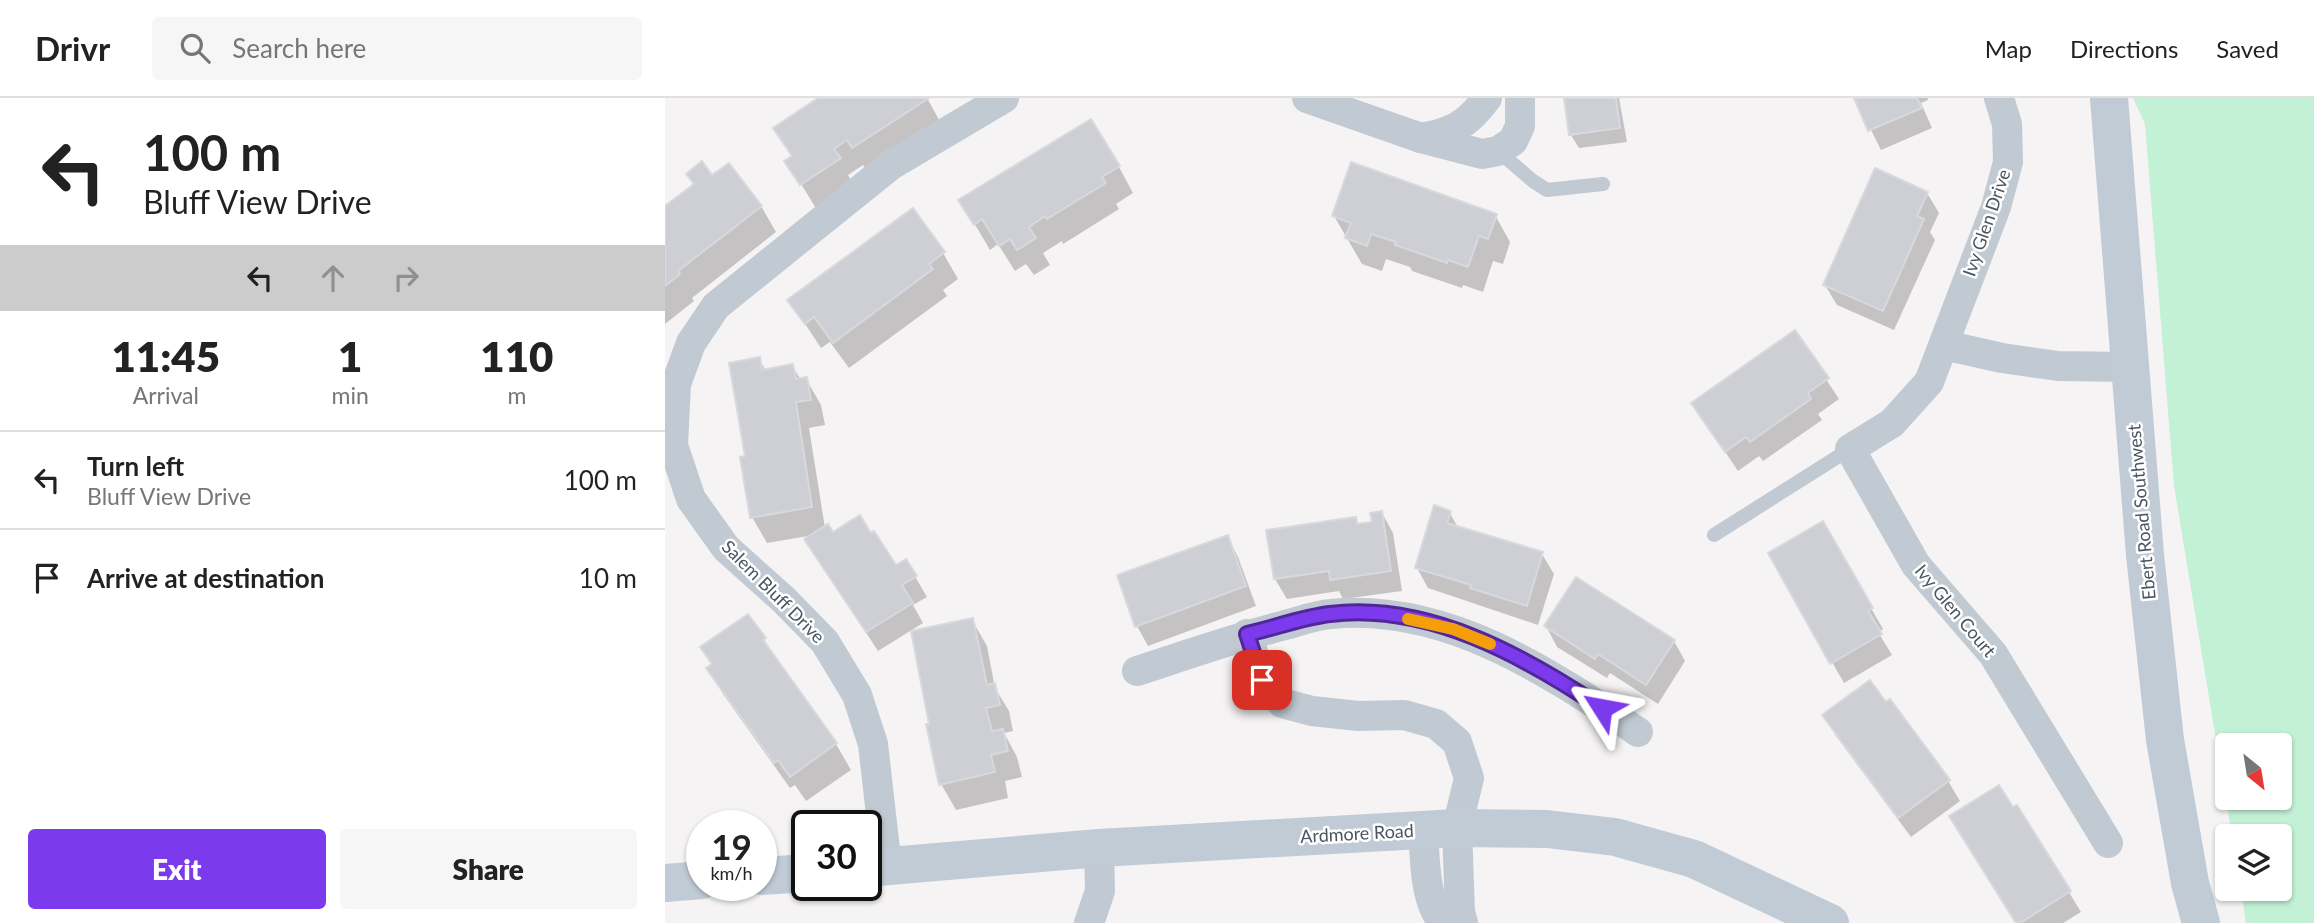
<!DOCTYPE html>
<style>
body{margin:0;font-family:Lato,sans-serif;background:#f6f6f6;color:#222;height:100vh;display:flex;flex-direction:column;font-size:26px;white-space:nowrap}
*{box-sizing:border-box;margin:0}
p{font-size:23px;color:#767676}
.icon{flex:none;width:38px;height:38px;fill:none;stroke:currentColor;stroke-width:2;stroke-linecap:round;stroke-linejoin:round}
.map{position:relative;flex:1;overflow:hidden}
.drawer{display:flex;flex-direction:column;background:#fff;width:665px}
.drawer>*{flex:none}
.banner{background:#fff;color:#222;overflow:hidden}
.needle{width:46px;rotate:150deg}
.fabs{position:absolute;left:1550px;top:635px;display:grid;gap:14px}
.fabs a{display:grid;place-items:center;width:77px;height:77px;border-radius:7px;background:#fff;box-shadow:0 2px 5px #0004;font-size:35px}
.speed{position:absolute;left:21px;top:712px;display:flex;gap:14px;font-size:35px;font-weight:700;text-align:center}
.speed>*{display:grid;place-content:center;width:91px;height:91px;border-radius:50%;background:#fff;box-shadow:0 2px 5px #0004;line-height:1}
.speed small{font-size:18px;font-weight:400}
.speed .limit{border:4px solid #111;border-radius:10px;background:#fff;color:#111}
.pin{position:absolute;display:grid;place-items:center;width:60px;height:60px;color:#fff;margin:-30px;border-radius:14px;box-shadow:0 4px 10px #0006}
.me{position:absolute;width:77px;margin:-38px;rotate:304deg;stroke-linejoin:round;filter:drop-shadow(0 0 5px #0008)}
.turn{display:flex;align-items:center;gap:24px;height:147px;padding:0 28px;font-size:32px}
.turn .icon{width:91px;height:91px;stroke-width:2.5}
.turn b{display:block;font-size:49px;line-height:60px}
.lanes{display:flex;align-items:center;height:66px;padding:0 28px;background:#0003;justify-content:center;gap:35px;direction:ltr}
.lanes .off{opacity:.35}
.eta{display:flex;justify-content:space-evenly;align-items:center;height:119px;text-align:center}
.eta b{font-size:42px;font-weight:800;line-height:49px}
.action{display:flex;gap:14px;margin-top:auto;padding:14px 28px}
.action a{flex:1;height:80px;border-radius:7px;background:#7c3aed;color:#fff;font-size:28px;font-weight:800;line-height:80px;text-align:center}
.action a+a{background:#f6f6f6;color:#222}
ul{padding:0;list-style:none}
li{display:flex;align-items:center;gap:21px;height:98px;padding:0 28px;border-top:2px solid #e0e0e0}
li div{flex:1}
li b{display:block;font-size:26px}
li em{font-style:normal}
header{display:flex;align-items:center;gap:42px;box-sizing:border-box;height:98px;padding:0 35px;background:#fff;border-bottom:2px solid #e0e0e0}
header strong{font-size:33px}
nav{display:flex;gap:38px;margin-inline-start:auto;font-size:24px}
.search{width:490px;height:63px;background:#f6f6f6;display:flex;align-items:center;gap:18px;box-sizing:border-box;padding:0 24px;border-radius:7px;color:#767676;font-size:26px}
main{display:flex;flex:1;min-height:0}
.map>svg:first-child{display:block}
</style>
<header>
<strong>Drivr</strong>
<div class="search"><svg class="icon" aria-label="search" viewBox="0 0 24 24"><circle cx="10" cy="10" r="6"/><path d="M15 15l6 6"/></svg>Search here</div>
<nav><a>Map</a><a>Directions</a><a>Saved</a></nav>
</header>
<main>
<section class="drawer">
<div class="banner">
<div class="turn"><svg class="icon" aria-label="left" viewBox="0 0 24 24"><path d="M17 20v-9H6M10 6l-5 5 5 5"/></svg><div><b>100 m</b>Bluff View Drive</div></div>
<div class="lanes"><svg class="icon" aria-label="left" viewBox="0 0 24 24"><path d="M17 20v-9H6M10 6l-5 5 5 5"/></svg><svg class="icon off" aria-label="ahead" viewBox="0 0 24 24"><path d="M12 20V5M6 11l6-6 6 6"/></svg><svg class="icon off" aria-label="right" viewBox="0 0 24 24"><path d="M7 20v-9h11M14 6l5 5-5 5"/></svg></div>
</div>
<div class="eta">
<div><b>11:45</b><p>Arrival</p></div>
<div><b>1</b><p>min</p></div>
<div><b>110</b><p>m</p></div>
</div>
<ul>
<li><svg class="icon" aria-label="left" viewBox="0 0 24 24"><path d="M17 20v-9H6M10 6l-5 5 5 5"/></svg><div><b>Turn left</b><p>Bluff View Drive</p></div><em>100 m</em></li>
<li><svg class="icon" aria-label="arrive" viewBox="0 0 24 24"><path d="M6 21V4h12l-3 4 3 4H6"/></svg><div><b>Arrive at destination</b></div><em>10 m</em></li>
</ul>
<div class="action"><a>Exit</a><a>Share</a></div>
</section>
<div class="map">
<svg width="1649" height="825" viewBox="0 0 1649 825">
<rect width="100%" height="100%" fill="#f5f3f3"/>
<path fill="#c3f1d5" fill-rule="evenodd" d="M1468,0h181v825h-68l-5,-34h39v-53h-48l-58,-350 -29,-362zM1563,648h52v52h-52z"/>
<g fill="#0003">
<path d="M156,0h106l15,27 -73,48 -6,-8 -15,10 6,10 -37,25 -30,-49 6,-3 -17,-29z"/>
<path d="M901,0h53l8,44 -48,6 -8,-13z"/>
<path d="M1190,0h73v2l-7,3 11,25 -51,22z"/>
<path d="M454,69l14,26 -17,11 3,5 -56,35 -1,-3 -19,12 7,12 -16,10 -8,-11 -11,7 -17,-27 -8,6 -29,-49z"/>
<path d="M23,77l73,31 15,26 -84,66 2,3 -29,23v-115l29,-23z"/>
<path d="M1262,95l12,20 -9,19 5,8 -41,90 -57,-25 -12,-20z"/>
<path d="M830,117l15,27 -7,22 -10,-3 -10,31 -20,-7 -1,3 -50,-17 -2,-4 -24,-8 -4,12 -20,-7 -28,-48z"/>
<path d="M278,155l15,26 -15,11 4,6 -98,72 -19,-26 -9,6 -31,-47z"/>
<path d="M1130,234l44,67 -21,15 4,6 -59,41 -4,-5 -21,15 -45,-67z"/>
<path d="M94,261l7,12 26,-5 9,14 5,-1 15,26 4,20 -16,3 16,100 8,7 62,33 11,-7 21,36 -14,8 10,18 -45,28 -72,-111 8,-5 -47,8 -15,-26 -5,-60z"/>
<path d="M784,414l10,17 83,25 12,20 -16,51 -110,-37 -11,-20z"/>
<path d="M717,415l11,20 9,58 -59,8 -4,-8 -52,8 -12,-20 -7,-47 87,-13 4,7 15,-3z"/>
<path d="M1158,426l60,105 -5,3 14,23 -48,28 -74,-129z"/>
<path d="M562,439l11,20 18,49 -108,40 -11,-20z"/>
<path d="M307,522l15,26 8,42 14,23 4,20 -9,2 13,24 5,20 -17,4 3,17 -52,12 -15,-26 -10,-59z"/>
<path d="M881,528l128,15 11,20 -27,43 -48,-31 -3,5 -50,-31z"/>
<path d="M99,541l15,26 57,79 15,26 -45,31 -11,-16 -5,3 -67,-94 -15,-26 5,-3 -10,-17z"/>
<path d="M1160,618l123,65 12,20 -49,36 -75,-101z"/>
<path d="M1352,709l64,105 -18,11h-46l-5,-113z"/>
</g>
<g fill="#cdcfd5" stroke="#d7d9de" stroke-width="2">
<path d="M153,0h111l-77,50 -5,-8 -13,9 7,9 -41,27 -16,-24 8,-5 -19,-28z"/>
<path d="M899,0h52l4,30 -51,7z"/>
<path d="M1189,0h63l5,10 -54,23z"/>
<path d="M426,21l29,47 -18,11 4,6 -59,36 -2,-3 -16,11 7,11 -19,12 -7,-11 -11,7 -17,-27 -8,6 -16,-25z"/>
<path d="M37,63l10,14 17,-12 33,43 -84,65 2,3 -15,12v-80l29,-22 -8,-10z"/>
<path d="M686,64l146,52 -9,25 -9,-3 -11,31 -20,-7 -1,3 -52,-18 1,-3 -25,-8 -4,12 -22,-8 6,-15 -19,-7z"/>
<path d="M1210,70l53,24 -11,24 7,3 -41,92 -60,-26z"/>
<path d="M248,110l32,44 -16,12 4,5 -100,74 -19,-26 -9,7 -18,-24z"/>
<path d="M1130,232l34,48 -21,15 3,6 -61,43 -4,-5 -21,15 -34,-49z"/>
<path d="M95,259l2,13 31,-6 3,15 11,-2 4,23 -15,2 16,105 -62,11 -10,-61 5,-1 -16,-93z"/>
<path d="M769,407l17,6 -4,12 96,29 -16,54 -57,-18 1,-3 -56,-17z"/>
<path d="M717,413l9,60 -61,9 -1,-9 -55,8 -8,-49 90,-13 1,7 15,-2 -2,-9z"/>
<path d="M195,417l11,18 3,-2 22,34 10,-6 11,17 -15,9 11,18 -47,29 -62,-93 24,-15 5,8z"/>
<path d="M1158,423l50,87 -5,3 14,23 -52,30 -62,-111z"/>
<path d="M563,437l18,51 -111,41 -18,-52z"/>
<path d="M911,479l99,63 -29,45 -48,-31 -3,5 -51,-33z"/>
<path d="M83,516l18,24 -3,2 74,103 -47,34 -12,-17 -4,3 -68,-95 6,-4 -12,-17z"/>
<path d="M308,520l14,67 8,-2 5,22 -14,3 6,23 11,-2 5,22 -17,4 4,17 -56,13 -13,-61h3l-18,-93z"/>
<path d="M1205,582l16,22 4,-3 60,81 -52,38 -76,-103z"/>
<path d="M1334,687l14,22 4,-2 54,86 -51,32h-4l-67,-107z"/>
</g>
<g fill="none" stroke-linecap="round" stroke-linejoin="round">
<g stroke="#c1cad2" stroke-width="14">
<path d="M833,53l35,30 14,9 56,-6"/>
<path d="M1049,437l136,-86"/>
</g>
<g stroke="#c1cad2" stroke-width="30">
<path d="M642,0l114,40 61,16 16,-3 15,-10 7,-15v-28"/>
<path d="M1334,0l8,26 1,38 -12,45 -67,175 -37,41 -42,26 66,116 77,89 115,189"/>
<path d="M756,40c32,-6 46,-13 66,-40"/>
<path d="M1279,247l58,13 56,8 72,1"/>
<path d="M582,536l15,46 20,23 30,8 46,5 46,-1 32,9 21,18 12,36 -12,50 3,84 3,11"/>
<path d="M472,573c49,-16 98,-33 148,-46 15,-4 31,-10 46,-11 115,-11 216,57 307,118"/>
<path d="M758,732c2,27 1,73 21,93"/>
<path d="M222,769l-14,-123 -16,-49 -32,-53 -41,-42 -58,-52 -35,-49 -18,-54 3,-61 15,-41 25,-37 175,-141 113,-67"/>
<path d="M424,825l11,-32 -1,-43"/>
</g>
<g stroke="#c1cbd6" stroke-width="38">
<path d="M1444,0l36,457 20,185 25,143 11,40"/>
<path d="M201,770l233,-20 358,-20 90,1 68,8 79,22 136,64"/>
<path d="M96,778l46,-3"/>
<path d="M0,785l37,-3"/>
</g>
</g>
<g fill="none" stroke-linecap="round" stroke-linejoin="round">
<g stroke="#51269a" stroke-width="18">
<path id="route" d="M597,582l-15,-46c27,-6 56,-17 83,-20 98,-12 194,42 272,94"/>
</g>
<use href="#route" stroke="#7c3aed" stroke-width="12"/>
<path stroke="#f59e0b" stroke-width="12" d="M743,521l45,10 37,15"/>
</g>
<g text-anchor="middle" stroke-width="5" stroke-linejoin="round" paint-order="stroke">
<g font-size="18" fill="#4a5661" stroke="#fff">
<text transform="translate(1322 125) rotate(-71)" y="6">Ivy Glen Drive</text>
<text transform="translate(1477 414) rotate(-95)" y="6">Ebert Road Southwest</text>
<text transform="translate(108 494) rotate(45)" y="6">Salem Bluff Drive</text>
<text transform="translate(1290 513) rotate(50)" y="6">Ivy Glen Court</text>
<text transform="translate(692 736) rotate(-3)" y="6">Ardmore Road</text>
</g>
</g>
</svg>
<div class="fabs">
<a><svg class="needle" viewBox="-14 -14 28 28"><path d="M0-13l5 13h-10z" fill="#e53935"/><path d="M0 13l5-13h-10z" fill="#767676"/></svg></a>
<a><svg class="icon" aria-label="layers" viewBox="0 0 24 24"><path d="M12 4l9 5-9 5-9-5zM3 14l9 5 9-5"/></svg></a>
</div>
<div class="speed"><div>19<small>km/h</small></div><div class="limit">30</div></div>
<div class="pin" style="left:597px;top:582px;background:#d93025"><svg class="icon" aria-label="arrive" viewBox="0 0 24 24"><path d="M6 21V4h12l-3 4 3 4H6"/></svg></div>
<svg class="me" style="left:937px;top:610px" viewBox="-20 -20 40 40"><path d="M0-17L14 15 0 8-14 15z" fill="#7c3aed" stroke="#fff" stroke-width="4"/></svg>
</div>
</main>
